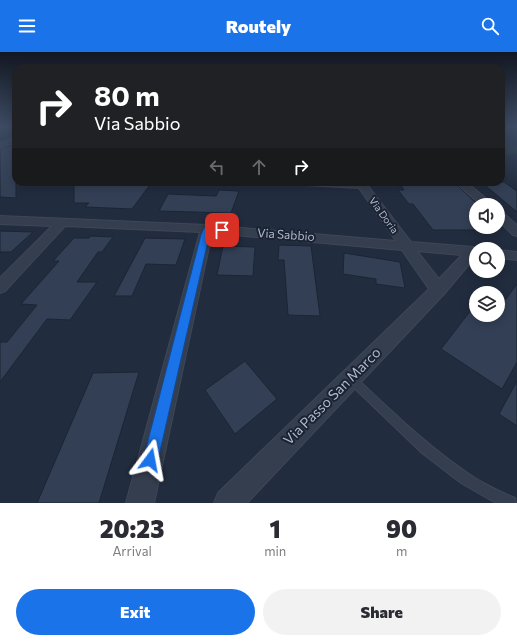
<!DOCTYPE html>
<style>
body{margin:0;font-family:Commissioner,sans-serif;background:#f2f2f3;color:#2b2b33;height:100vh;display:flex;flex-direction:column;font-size:15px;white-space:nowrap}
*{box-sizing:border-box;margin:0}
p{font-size:13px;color:#7c7c81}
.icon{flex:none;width:22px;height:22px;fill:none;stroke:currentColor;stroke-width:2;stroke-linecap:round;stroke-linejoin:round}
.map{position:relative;height:451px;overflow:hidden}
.side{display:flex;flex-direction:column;background:#fff;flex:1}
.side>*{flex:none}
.guide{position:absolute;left:12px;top:12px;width:493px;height:122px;border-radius:12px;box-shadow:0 2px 10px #0003;background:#202124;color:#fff;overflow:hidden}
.fabs{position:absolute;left:469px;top:146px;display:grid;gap:8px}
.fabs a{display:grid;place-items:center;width:36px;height:36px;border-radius:50%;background:#fff;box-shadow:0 2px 10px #0003;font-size:20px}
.pin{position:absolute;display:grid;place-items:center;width:34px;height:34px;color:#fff;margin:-17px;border-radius:8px;box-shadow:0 2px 6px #0006}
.me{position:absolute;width:44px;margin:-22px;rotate:13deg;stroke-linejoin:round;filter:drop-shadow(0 0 3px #0008)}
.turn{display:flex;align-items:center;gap:14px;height:84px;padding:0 16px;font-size:18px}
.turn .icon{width:52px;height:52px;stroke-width:2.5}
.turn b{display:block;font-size:28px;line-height:34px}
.lanes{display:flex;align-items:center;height:38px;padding:0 16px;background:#0003;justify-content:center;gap:20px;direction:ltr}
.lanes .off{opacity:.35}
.eta{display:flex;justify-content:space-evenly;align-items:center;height:68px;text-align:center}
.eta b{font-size:24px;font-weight:800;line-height:28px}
.button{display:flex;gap:8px;margin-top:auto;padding:8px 16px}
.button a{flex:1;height:46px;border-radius:24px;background:#1a73e8;color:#fff;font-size:16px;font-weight:800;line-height:46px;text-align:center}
.button a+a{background:#f2f2f3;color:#2b2b33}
header{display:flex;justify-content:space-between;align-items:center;height:52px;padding:0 16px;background:#1a73e8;color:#fff;font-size:18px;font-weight:800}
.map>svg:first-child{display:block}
</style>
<header><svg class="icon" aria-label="menu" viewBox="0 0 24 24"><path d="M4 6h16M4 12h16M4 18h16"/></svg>Routely<svg class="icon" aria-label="search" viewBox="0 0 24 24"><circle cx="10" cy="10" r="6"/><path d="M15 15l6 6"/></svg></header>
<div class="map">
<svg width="517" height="451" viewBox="0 0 517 451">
<rect width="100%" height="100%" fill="#212c3e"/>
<path fill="#233a3f" d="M501,89l16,6v7l-16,1z"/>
<g fill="#333f55" stroke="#1c2535">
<path d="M16,92v54l-16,-1v-48z"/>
<path d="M74,130h78l-20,27 -47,-2 4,-4h-15z"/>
<path d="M426,130h28l22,21v27h-43l-20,-26h-4l-11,-14h6l-4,-6h28z"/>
<path d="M481,130h23l13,9v21z"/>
<path d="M219,138l20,1 -8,22 -72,-2 9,-17 48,2z"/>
<path d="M0,179l33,1 -22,20h-11z"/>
<path d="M91,184l22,1 -11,15h-4l-21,30h20l-27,38 -23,-1 -47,63v-40h7l30,-37 -16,-1 38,-43h-6l21,-23h15z"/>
<path d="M145,186l40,1 -9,26 -30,-1 -14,32h-18z"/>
<path d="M279,193l32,1 9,70 -32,-1 -4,-55h-6z"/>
<path d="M223,194l32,1 -2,29 -36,-1z"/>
<path d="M344,201l56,9 5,26 -29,-4v-5l-33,-5z"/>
<path d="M517,232v78l-15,27 -61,-40 30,-39 5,3v2h4l11,6 4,-6h3v-5z"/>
<path d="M245,309l32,38 -42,35 -30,-44z"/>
<path d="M139,320l-40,131h-62l56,-130z"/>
<path d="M517,329v45l-18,-12z"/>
</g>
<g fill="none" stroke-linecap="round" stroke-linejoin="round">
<g stroke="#3e4757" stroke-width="2">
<path id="lane" d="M352,323l3,2c37,34 72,69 114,97 14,10 30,17 46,24l1,5h-20l-35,-20 -39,-30 -73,-70 -2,-3 2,-3z"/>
</g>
<g stroke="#3e4757" stroke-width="2">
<g id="street">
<path d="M16,85v5l-16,6v-5z"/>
<path d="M300,130h65l46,60 62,5 8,2h-5v7l-32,38 -197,209h-33l4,-10 211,-204 -27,-39 -190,-17 -58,270h-28l74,-271 -135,-6 -60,65 -5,2v-15l52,-52 -52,-2v-8l207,9 189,16 -37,-53 -54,-3zM417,199l45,4 -23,24z"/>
<path d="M455,130h11l28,23h-13z"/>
<path d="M498,159l4,1 15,13v11l-4,-1 -15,-15z"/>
<path d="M498,198l19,2v8l-19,-2z"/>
</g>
</g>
<use href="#lane" fill="#353e4e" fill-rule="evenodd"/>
<use href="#street" fill="#353e4e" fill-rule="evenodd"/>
</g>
<linearGradient id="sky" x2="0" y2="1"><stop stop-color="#121822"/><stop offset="0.54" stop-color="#3d4b63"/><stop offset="1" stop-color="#3d4b63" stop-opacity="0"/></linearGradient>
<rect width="517" height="138" fill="url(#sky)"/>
<path fill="#1a73e8" stroke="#114b97" d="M207,175l15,1 4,2 -4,3 -12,-1 -52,228 -2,5 -6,2 -5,-2 -2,-5 58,-225 3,-7z"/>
<g text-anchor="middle" stroke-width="4" stroke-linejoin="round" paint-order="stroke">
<g font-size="10" fill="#b1b9ca" stroke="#1a2333">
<text transform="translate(384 163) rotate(54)" y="4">Via Doria</text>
</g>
<g font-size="12" fill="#b1b9ca" stroke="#1a2333">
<text transform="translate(286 183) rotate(4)" y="4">Via Sabbio</text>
</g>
<g font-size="14" fill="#b1b9ca" stroke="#1a2333">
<text transform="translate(332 344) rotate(-45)" y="5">Via Passo San Marco</text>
</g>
</g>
</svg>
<div class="fabs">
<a><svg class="icon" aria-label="sound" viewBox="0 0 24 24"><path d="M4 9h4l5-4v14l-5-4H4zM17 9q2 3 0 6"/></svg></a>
<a><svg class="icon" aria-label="search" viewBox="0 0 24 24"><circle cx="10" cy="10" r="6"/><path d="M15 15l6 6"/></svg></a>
<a><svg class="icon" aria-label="layers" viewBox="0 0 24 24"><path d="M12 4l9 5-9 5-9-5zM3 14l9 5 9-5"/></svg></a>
</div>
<div class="pin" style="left:222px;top:178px;background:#d93025"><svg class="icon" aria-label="arrive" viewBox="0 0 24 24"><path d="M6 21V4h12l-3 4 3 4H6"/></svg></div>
<svg class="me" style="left:150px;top:408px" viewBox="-20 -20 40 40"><path d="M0-17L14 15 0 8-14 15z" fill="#1a73e8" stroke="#fff" stroke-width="4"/></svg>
<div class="guide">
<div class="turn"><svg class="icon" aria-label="right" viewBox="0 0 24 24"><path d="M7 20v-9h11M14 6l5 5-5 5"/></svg><div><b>80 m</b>Via Sabbio</div></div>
<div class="lanes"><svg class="icon off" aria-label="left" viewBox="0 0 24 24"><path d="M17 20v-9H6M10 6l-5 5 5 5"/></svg><svg class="icon off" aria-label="ahead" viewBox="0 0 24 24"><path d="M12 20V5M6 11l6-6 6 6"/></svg><svg class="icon" aria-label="right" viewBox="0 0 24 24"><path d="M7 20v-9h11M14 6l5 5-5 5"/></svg></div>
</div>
</div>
<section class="side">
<div class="eta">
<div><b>20:23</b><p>Arrival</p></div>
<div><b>1</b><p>min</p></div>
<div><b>90</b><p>m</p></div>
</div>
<div class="button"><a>Exit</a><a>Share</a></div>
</section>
